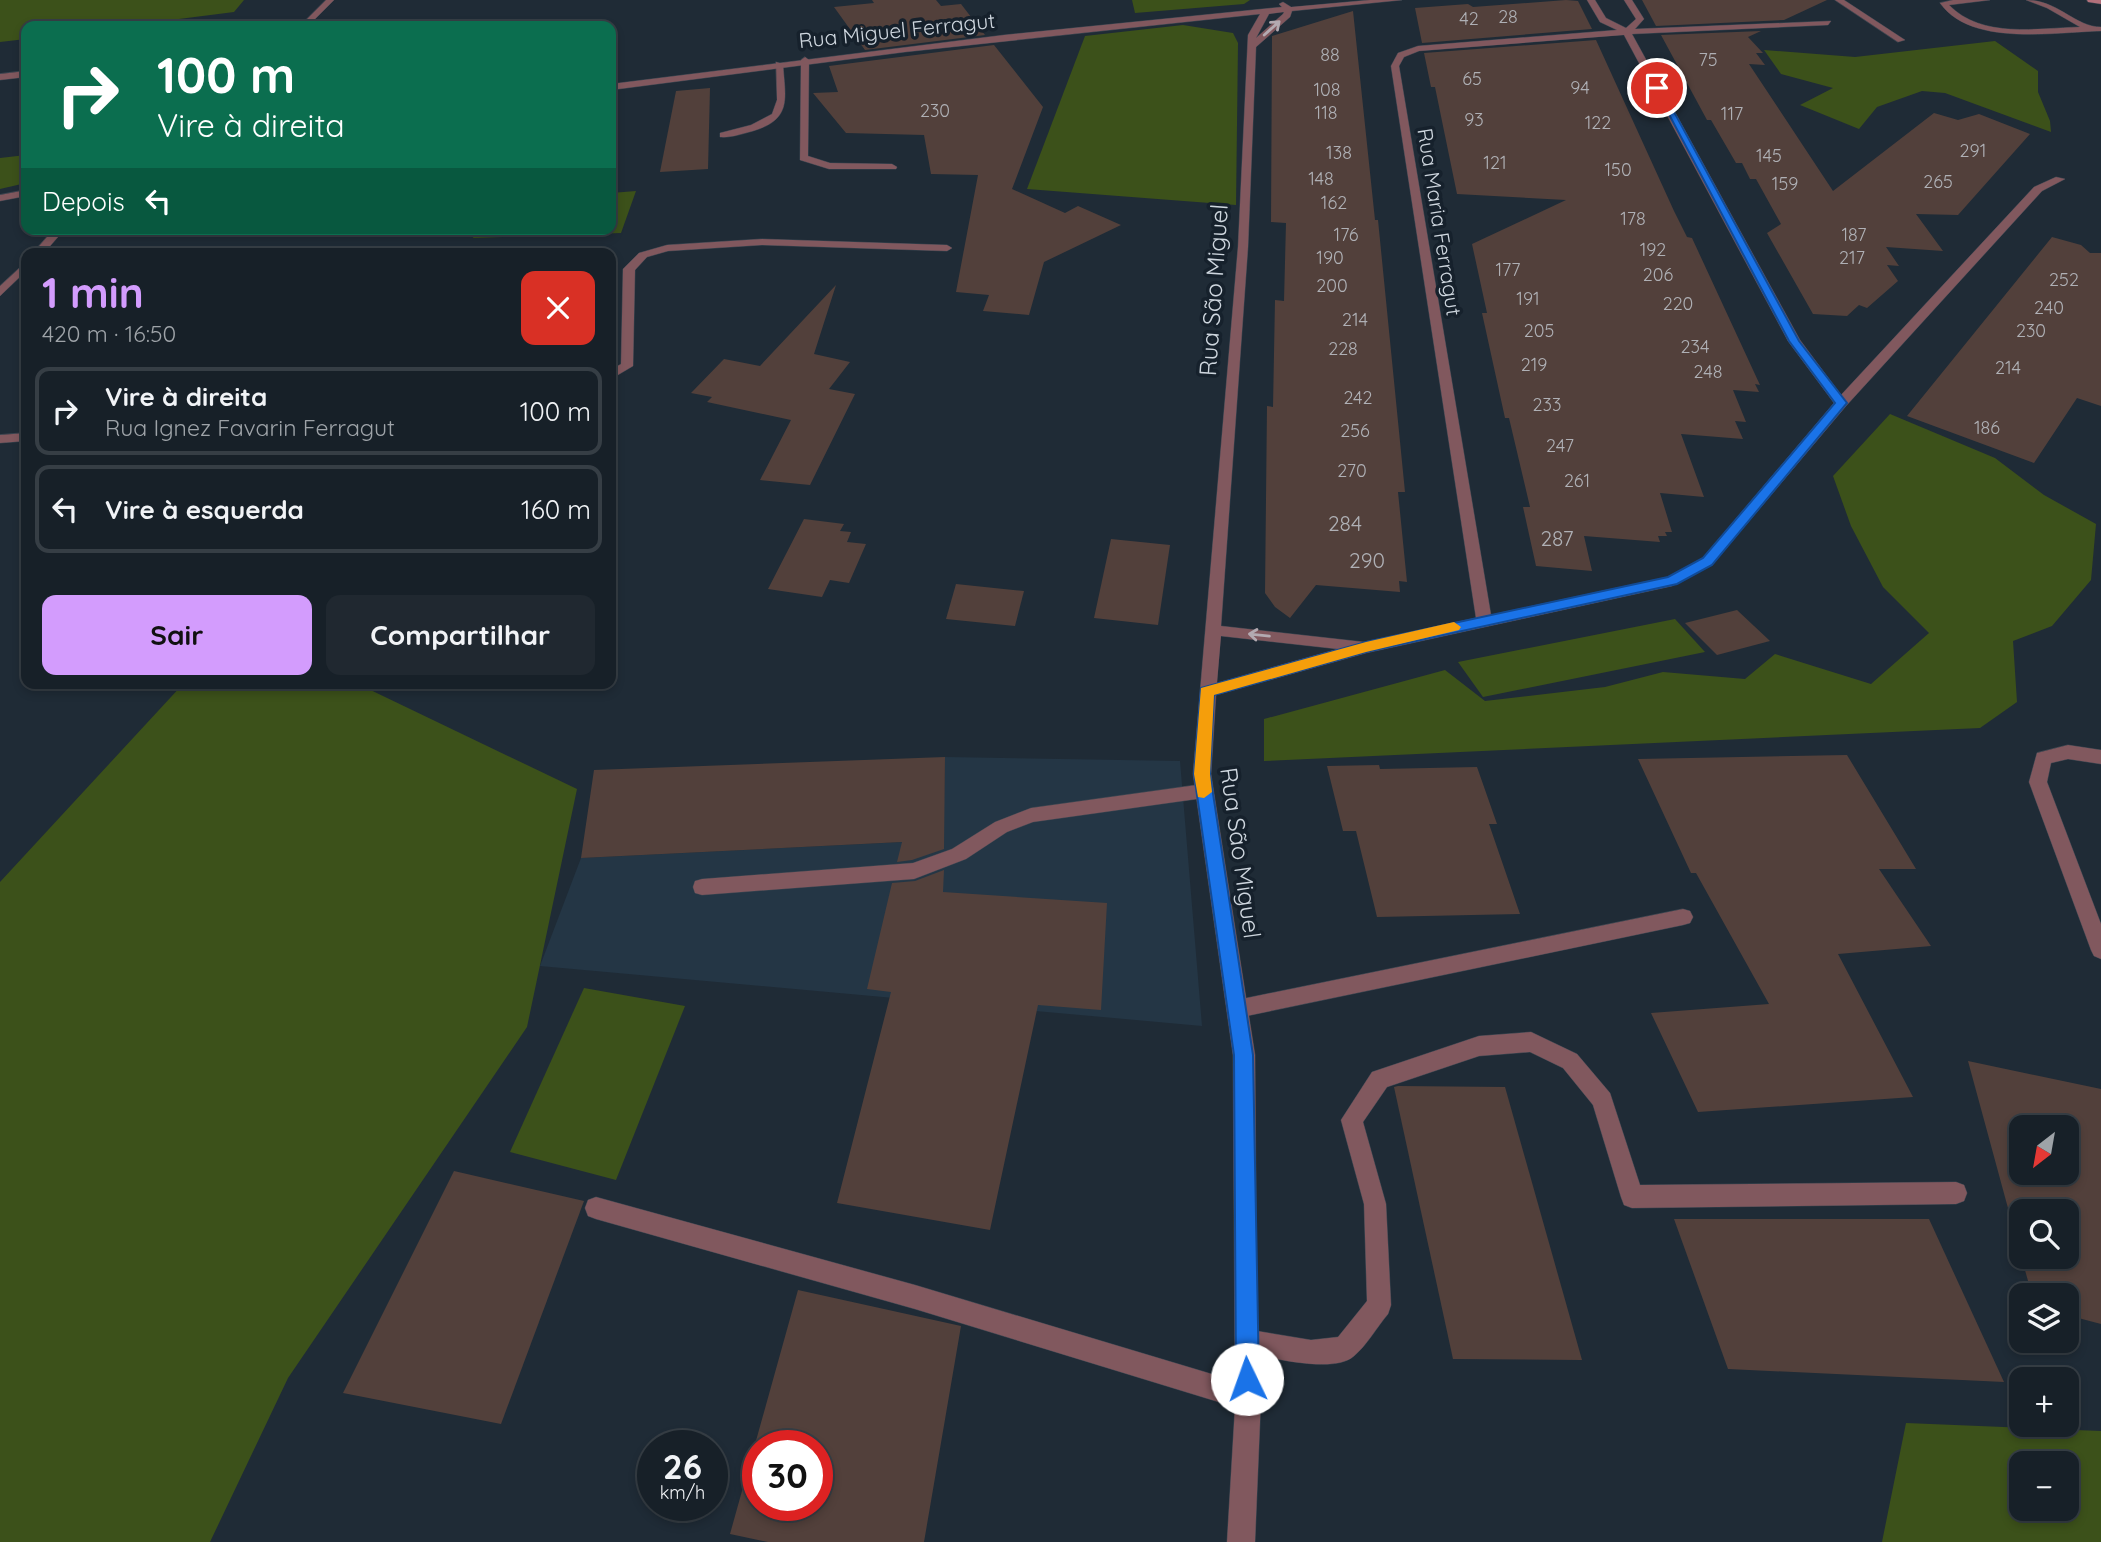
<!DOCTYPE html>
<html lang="pt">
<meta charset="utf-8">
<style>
body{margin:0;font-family:Quicksand,sans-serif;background:#202830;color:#f1f3f6;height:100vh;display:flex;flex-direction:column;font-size:26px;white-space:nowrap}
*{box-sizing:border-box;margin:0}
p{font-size:23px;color:#9ea3a8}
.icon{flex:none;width:38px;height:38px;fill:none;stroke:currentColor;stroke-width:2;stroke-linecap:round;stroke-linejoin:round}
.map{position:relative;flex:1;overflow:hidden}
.panel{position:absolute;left:21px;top:248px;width:595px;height:441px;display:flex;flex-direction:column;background:#172028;border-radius:14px;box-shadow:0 4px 10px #0003,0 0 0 2px #363e45}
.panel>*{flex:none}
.top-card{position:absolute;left:21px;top:21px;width:595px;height:214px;border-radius:14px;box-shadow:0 4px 10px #0003,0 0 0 2px #363e45;background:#0b6e4f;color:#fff;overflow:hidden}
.needle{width:46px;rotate:211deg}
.buttons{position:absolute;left:2009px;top:1115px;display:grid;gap:14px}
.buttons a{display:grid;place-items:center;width:70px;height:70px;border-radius:14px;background:#172028;box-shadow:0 4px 10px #0003,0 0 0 2px #363e45;font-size:35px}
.speed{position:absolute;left:637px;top:1430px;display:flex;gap:14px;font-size:35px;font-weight:700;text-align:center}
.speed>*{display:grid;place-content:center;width:91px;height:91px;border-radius:50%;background:#172028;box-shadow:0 4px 10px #0003,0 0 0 2px #363e45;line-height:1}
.speed small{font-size:18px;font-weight:400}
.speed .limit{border:10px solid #d22;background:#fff;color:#111}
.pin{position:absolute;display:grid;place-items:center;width:60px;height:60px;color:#fff;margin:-30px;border:4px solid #fff;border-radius:50%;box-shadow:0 2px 7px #0007}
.me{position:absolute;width:77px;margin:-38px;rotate:357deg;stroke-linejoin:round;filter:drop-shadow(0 0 5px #0008)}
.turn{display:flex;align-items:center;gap:24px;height:147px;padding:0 21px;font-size:32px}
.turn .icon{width:91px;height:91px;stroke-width:2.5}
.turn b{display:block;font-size:49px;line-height:60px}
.then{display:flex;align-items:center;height:66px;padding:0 21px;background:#0003;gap:14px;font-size:26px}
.round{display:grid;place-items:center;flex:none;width:74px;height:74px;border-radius:14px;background:#202830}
.headline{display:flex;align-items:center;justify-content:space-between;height:119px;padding:0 21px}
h1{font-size:42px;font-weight:700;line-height:52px;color:#d39cfd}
.action{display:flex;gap:14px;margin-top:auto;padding:14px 21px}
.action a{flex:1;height:80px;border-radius:14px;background:#d39cfd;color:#111;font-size:28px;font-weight:700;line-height:80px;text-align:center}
.action a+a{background:#202830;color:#f1f3f6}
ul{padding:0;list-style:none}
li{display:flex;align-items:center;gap:21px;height:88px;margin:0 14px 10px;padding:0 7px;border:4px solid #363e45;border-radius:14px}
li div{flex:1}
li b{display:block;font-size:26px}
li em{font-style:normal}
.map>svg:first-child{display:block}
</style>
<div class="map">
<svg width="2101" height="1542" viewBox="0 0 2101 1542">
<rect width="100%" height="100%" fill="#1f2b36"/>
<path fill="#243645" d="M945,757l235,4 22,265 -662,-60 41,-108 362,-18z"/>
<g fill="#3c511a" fill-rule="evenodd">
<path d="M0,0h244l-10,12 -110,14h-98v13l-26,3z"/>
<path d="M1132,0h118l-6,4 -109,9z"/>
<path d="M1183,25l50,8 5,10 -2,162 -209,-16 58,-153z"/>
<path d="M1995,41l43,30v21l12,29 1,11 -106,-39 -23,-2 -45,16 -18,22 -59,-24 33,-17 -52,-14 -17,-24 91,7z"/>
<path d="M26,155v28l-26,6v-31z"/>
<path d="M636,191l-15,42 -148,5 4,-9h134v-36z"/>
<path d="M1890,414l105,44 49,37 52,29 -5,56 -39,46 -39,15 4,61 -37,26 -716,33v-42l181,-49 40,31 120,-14 58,-15 82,7 30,-25 96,30 58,-51 -46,-46 -32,-61 -18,-50z"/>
<path d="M1675,619l30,33 -222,45 -25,-35z"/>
<path d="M183,684h175l219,105 -50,238 -239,351 -78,164h-210v-660z"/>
<path d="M584,988l101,18 -69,174 -106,-28z"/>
<path d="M1906,1423l195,8v111h-219zM2067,1463v45h-46v-45z"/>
</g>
<g fill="#52403b" fill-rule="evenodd">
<path d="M872,0h64l5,6 20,-2 24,31 -120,15 -31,-43 40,-4z"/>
<path d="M1566,0l12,1 14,28 -170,14 -7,-35 53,-4 5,3z"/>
<path d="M1642,0h185l-43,20 -128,6z"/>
<path d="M1353,11l22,209h3l27,272h-7l9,90 -8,-1 1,11 -84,-7 -26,33 -15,-11 -10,-14 2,-187 6,1 2,-107 9,1 2,-78 -15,-1 1,-186z"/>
<path d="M1761,31l-13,6 15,16h-7l9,12 -16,-1 84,127 101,-78 24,7 21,-6 51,20 -72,81 -42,-1 27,37 -57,-4 13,19 -12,-1 11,16 -31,27 -8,-3 -12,11 -34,-2 -46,-81 14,-9 -25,-45h-6l-8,-16h-6l-25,-43h-4l-46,-85z"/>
<path d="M1596,40l78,171 13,26 5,1 68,147 -5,-1 4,8 -26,-2 13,32 -11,-1 8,18 -62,-5 23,63 -44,-4 12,39h-7l2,4h-9l2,6 -76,-6 8,35 -56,-5 -13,-59h7l-21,-89h-4l-23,-105h5l-15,-69 94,-44 -109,-6 -22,-107h-4l-7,-34z"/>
<path d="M994,45l49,62 -31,82 53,24 13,-7 43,19 -77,37 -15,53 -46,-4 6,-16 -33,-3 22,-117 -47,-1 -7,-39 -78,-2 -33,-40 25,-1 -9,-26z"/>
<path d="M710,88l-2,81 -48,3 16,-81z"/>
<path d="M2052,237l29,8 9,8h11v153l-24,-8 -43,65 -127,-47z"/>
<path d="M836,285l-22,69 36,8 -21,27 26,5 -45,91 -50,-5 31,-60 -84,-18 5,-5 -21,-4 33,-34 36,7z"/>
<path d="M804,519l40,5 -4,7 11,1 -4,10 19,2 -17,39 -19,-3 -8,17 -54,-8z"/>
<path d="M1111,539l59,6 -12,80 -64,-7z"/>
<path d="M956,584l68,7 -9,35 -69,-7z"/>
<path d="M1737,610l33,31 -53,14 -32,-32z"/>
<path d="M1847,755l69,114h-37l52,77 -93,8 75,143 -215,15 -47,-99 118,-9 -73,-131h-5l-53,-114z"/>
<path d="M945,757l-1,92 -32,11 -15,2 5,-20 -321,16 13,-88z"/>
<path d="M1379,765l1,4 97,-2 20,57h-8l31,90 -143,3 -21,-86h-13l-16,-65z"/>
<path d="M944,870l-1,22 164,11 -6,107 -63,-5 -48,225 -153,-27 54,-211 -24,-3 25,-106 23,-2z"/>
<path d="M1968,1061l133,28v235l-34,-9v-20h-35l-11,-39h46v-45h-46v45zM2021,1127h46v45h-46z"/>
<path d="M1398,1086l107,1 77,273 -129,-1 -59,-272z"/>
<path d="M454,1171l130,30 -83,223 -158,-31z"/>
<path d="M1674,1219h255l75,163 -276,-13z"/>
<path d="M798,1290l163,36 -37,216h-156l-38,-8zM758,1446h59v59h-59z"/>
</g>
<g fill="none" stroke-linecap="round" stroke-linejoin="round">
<g stroke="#3b4651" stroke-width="1">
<g id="service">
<path d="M1835,0h9l61,40 -7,2z"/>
<path d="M1953,0h37l-41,5c33,34 88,23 131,22l-33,-19 -21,-8c32,0 49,27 75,27v4c-47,1 -130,16 -161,-28z"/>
<path d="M805,57l4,3 -1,96 22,7 62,1 5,3 -1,2h-67l-29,-9 1,-100z"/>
<path d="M776,62l7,2c2,34 10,55 -30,67 -11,3 -23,7 -33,6v-4l31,-8 21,-11 5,-14z"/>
<path d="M2068,745l33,5v14l-33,-5 -17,4 -4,19 54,142v35l-7,-3 -3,-6 -62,-168 8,-29z"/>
<path d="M1204,784l6,2 3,5 -3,5 -6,2 -171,24 -26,10 -41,27 -52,20 -212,16 -7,-2 -2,-6 2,-6 7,-2 211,-16 39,-14 43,-27 36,-14z"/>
<path d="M1683,909l7,2 3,6 -3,6 -7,2 -446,93 -7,-3 -3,-6 3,-6 7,-3z"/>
</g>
</g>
<g stroke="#3b4651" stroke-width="1">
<g id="minor">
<path d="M326,0h8l-26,26h-8z"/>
<path d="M1370,0h32l-110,11 -2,6 -34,30 -8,200 -27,379 143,16 112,-24 -85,-552 7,-13 20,-7 199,-16 -17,-8 -13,-22h8l11,18 20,10 10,-9 -12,-19h8l12,19 -9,10 196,-8 -3,4 -196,9 168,306 41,55 193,-208 22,-10 9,2 -23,12 -196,215 -134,159 -40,21 -306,67 -150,42 -5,79 44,281 2,276 54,9 27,-3 29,-36 -3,-97 -23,-84 31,-48 107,-36 52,-4 46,22 33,39 30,92 316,-3 8,3 3,8 -3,8 -8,3 -324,4 -8,-3 -3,-8 -28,-92 -30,-37 -33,-16 -51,4 -92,31 -24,35 23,82 5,101 -3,9c-11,13 -21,31 -34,42 -19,17 -73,3 -96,0l3,42 -6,144h-28l8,-135 -320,-98 -319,-90 -8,-3 -3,-8 3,-8 8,-3 319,88 320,96 -2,-326 -40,-281 45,-527 10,-212 12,-21 -355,38 -294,38v-6l393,-49 278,-28 -3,-3 4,-2 8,5zM1284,12l-1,2 -27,24 13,-24zM1624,35l164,306 46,62 -132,156 -34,18 -177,38 -92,-549 5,-9 15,-6zM1221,636l117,13 -121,34z"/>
<path d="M577,21l-3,4 -76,1 4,-2z"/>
<path d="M26,71v6l-26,3v-6z"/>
<path d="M26,190v6l-26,5v-6z"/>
<path d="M54,229h11l-22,25h-11z"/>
<path d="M762,239l185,6 5,3 -5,3 -185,-6 -94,6 -21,6 -12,13 -2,96 -22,13v-9l10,-6 2,-95 16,-16 28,-8z"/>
<path d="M26,262v9l-26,25v-10z"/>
<path d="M26,433v8l-26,2v-8z"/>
</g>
</g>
<g stroke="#3b4651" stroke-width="1">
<path id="secondary" d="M2087,0h14v4l-13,-2z"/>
</g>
<use href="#service" fill="#81585e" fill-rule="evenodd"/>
<use href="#minor" fill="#81585e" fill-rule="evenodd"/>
<use href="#secondary" fill="#b2707b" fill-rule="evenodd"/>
</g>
<defs><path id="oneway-shaft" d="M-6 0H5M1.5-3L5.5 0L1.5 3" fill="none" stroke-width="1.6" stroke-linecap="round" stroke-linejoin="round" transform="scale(1.75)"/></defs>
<g stroke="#b3aab1">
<use href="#oneway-shaft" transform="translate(1272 28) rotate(-42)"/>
<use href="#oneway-shaft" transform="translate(1259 635) rotate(-174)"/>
</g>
<path fill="#1a73e8" stroke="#114b97" stroke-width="2" d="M1654,86l7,2 138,253 48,62 -135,162 -35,19 -311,68 -152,43 -4,79 43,281 6,324 -4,8 -8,3 -8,-3 -3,-8 -2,-324 -40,-281 7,-86 165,-46 302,-65 35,-19 132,-155 -46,-62z"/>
<path fill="#f59e0b" d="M1454,622l7,5 -2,3 -93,22 -152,43 -4,79 2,18 -8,6 -6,-1 -4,-23 7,-86 165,-46z"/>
<g text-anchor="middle" stroke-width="7" stroke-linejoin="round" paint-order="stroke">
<g font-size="18" fill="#afb0b5">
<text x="1508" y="23">28</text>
<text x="1469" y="25">42</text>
<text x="1330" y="61">88</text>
<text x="1708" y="66">75</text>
<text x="1472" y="85">65</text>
<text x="1580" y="94">94</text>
<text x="1327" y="96">108</text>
<text x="935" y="117">230</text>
<text x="1326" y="119">118</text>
<text x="1732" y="120">117</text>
<text x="1474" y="126">93</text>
<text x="1598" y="129">122</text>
<text x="1973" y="157">291</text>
<text x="1339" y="159">138</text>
<text x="1769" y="162">145</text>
<text x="1495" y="169">121</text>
<text x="1618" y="176">150</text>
<text x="1321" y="185">148</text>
<text x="1938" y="188">265</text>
<text x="1785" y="190">159</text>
<text x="1334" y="209">162</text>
<text x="1633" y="225">178</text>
<text x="1346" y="241">176</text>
<text x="1854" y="241">187</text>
<text x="1653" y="256">192</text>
<text x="1330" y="264">190</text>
<text x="1852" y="264">217</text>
<text x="1508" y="276">177</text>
<text x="1658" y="281">206</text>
<text x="2064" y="286">252</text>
<text x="1332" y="292">200</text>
<text x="1528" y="305">191</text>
<text x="1678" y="310">220</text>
<text x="2049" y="314">240</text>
<text x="1355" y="326">214</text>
<text x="1539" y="337">205</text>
<text x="2031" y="337">230</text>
<text x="1695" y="353">234</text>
<text x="1343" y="355">228</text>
<text x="1534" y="371">219</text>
<text x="2008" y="374">214</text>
<text x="1708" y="378">248</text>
<text x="1358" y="404">242</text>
<text x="1547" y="411">233</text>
<text x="1987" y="434">186</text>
<text x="1355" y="437">256</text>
<text x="1560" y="452">247</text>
<text x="1352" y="477">270</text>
<text x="1577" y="487">261</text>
</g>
<g font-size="21" fill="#ced6de" stroke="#16212c">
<text transform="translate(897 31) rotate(-6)" y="7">Rua Miguel Ferragut</text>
<text transform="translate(1439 222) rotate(81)" y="7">Rua Maria Ferragut</text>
</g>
<g font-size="21" fill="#afb0b5">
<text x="1345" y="531">284</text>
<text x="1557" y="546">287</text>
<text x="1367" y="568">290</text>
</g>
<g font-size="24" fill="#ced6de" stroke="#16212c">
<text transform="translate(1214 290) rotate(-86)" y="8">Rua São Miguel</text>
<text transform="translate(1240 853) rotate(82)" y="8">Rua São Miguel</text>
</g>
</g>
</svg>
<div class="buttons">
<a><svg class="needle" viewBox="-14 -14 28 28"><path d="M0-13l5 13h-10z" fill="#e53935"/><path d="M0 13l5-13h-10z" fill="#9ea3a8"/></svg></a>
<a><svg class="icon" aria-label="search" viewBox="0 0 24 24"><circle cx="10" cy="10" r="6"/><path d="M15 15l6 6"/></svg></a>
<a><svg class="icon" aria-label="layers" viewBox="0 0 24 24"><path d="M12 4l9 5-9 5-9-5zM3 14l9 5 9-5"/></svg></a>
<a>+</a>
<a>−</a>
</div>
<div class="speed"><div>26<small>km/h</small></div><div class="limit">30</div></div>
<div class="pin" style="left:1657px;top:88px;background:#d93025"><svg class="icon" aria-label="arrive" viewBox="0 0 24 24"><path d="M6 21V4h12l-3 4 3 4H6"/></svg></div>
<svg class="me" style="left:1247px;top:1379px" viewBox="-20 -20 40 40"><circle r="19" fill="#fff"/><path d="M0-13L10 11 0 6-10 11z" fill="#1a73e8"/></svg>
<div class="top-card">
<div class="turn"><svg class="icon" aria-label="right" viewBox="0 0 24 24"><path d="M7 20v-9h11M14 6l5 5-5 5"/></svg><div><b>100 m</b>Vire à direita</div></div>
<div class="then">Depois<svg class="icon" aria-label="left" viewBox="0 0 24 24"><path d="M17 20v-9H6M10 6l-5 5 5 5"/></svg></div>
</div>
<section class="panel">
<div class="headline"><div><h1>1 min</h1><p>420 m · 16:50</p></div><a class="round" style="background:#d93025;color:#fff"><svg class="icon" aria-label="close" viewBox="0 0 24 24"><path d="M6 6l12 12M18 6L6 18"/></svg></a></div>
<ul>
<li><svg class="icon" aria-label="right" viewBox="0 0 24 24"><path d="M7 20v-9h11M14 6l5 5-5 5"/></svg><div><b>Vire à direita</b><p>Rua Ignez Favarin Ferragut</p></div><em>100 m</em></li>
<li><svg class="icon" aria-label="left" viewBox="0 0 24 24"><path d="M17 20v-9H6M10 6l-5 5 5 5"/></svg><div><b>Vire à esquerda</b></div><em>160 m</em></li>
</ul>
<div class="action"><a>Sair</a><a>Compartilhar</a></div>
</section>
</div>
